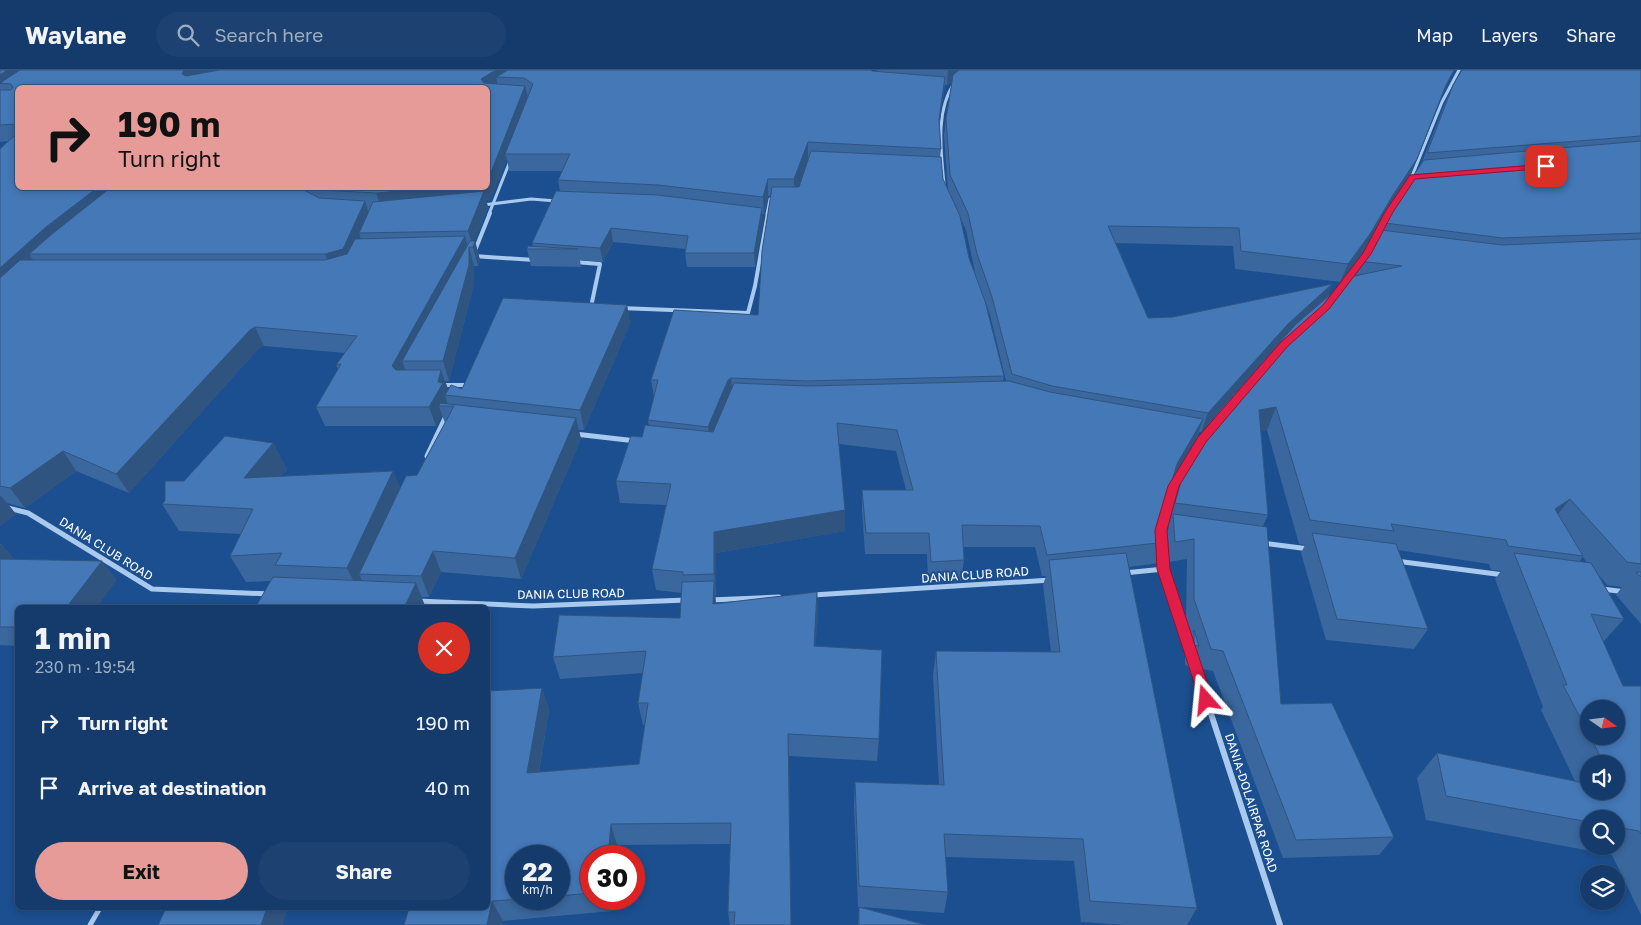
<!DOCTYPE html>
<meta charset="utf-8">
<style>
body{margin:0;font-family:"Golos Text",sans-serif;background:#1d4271;color:#f1f3f6;height:100vh;display:flex;flex-direction:column;font-size:19px;white-space:nowrap}
*{box-sizing:border-box;margin:0}
p{font-size:16px;color:#9dadc1}
.icon{flex:none;width:28px;height:28px;fill:none;stroke:currentColor;stroke-width:2;stroke-linecap:round;stroke-linejoin:round}
.map{position:relative;flex:1;overflow:hidden}
.sheet{position:absolute;left:15px;top:535px;width:475px;height:305px;display:flex;flex-direction:column;background:#143b6b;border-radius:8px;box-shadow:0 2px 8px #0003,0 0 0 1px #33557e}
.sheet>*{flex:none}
.hud{position:absolute;left:15px;top:15px;width:475px;height:105px;border-radius:8px;box-shadow:0 2px 8px #0003,0 0 0 1px #33557e;background:#e69b98;color:#111;overflow:hidden}
.needle{width:32px;rotate:104deg}
.buttons{position:absolute;left:1580px;top:630px;display:grid;gap:10px}
.buttons a{display:grid;place-items:center;width:45px;height:45px;border-radius:50%;background:#143b6b;box-shadow:0 2px 8px #0003,0 0 0 1px #33557e;font-size:25px}
.speed{position:absolute;left:505px;top:775px;display:flex;gap:10px;font-size:25px;font-weight:700;text-align:center}
.speed>*{display:grid;place-content:center;width:65px;height:65px;border-radius:50%;background:#143b6b;box-shadow:0 2px 8px #0003,0 0 0 1px #33557e;line-height:1}
.speed small{font-size:12px;font-weight:400}
.speed .limit{border:8px solid #d22;background:#fff;color:#111}
.pin{position:absolute;display:grid;place-items:center;width:42px;height:42px;color:#fff;margin:-21px;border-radius:10px;box-shadow:0 2px 8px #0006}
.me{position:absolute;width:55px;margin:-28px;rotate:342deg;stroke-linejoin:round;filter:drop-shadow(0 0 4px #0008)}
.turn{display:flex;align-items:center;gap:18px;height:105px;padding:0 20px;font-size:22px}
.turn .icon{width:65px;height:65px;stroke-width:2.5}
.turn b{display:block;font-size:35px;line-height:42px}
.round{display:grid;place-items:center;flex:none;width:52px;height:52px;border-radius:26px;background:#1d4271}
.overview{display:flex;align-items:center;justify-content:space-between;height:85px;padding:0 20px}
h1{font-size:30px;font-weight:700;line-height:38px}
.action{display:flex;gap:10px;margin-top:auto;padding:10px 20px}
.action a{flex:1;height:58px;border-radius:30px;background:#e69b98;color:#111;font-size:20px;font-weight:700;line-height:58px;text-align:center}
.action a+a{background:#1d4271;color:#f1f3f6}
ul{padding:0;list-style:none}
li{display:flex;align-items:center;gap:15px;height:65px;padding:0 20px}
li div{flex:1}
li b{display:block;font-size:19px}
li em{font-style:normal}
header{display:flex;align-items:center;gap:30px;box-sizing:border-box;height:70px;padding:0 25px;background:#143b6b;border-bottom:1px solid #33557e}
header strong{font-size:24px}
nav{display:flex;gap:28px;margin-inline-start:auto;font-size:18px}
.search{width:350px;height:45px;background:#1d4271;display:flex;align-items:center;gap:12px;box-sizing:border-box;padding:0 18px;border-radius:28px;color:#9dadc1;font-size:19px}
.map>svg:first-child{display:block}
</style>
<header>
<strong>Waylane</strong>
<div class="search"><svg class="icon" aria-label="search" viewBox="0 0 24 24"><circle cx="10" cy="10" r="6"/><path d="M15 15l6 6"/></svg>Search here</div>
<nav><a>Map</a><a>Layers</a><a>Share</a></nav>
</header>
<div class="map">
<svg width="1641" height="855" viewBox="0 0 1641 855">
<rect width="100%" height="100%" fill="#1b4f8f"/>
<g fill="none" stroke-linecap="round" stroke-linejoin="round">
<path stroke="#a9c9ee" stroke-width="5" d="M90,855l10,-17"/>
<g stroke="#a9c9ee" stroke-width="3">
<path d="M1410,111l32,-79 17,-32"/>
<path d="M944,114c-3,-33 -9,-74 11,-102"/>
<path d="M483,135l48,-6 25,2"/>
<path d="M489,144l21,-53"/>
<path d="M767,144l3,-15h5"/>
<path d="M1388,144l16,-24"/>
</g>
<g stroke="#a9c9ee" stroke-width="4">
<path d="M1373,173l16,-30"/>
<path d="M474,183l16,-40"/>
<path d="M473,186l61,4"/>
<path d="M575,192l25,2 -9,43h3"/>
<path d="M1345,211l14,-17"/>
<path d="M620,238l128,5 7,-27 13,-73"/>
<path d="M442,315h23l-1,3"/>
</g>
<g stroke="#a9c9ee" stroke-width="5">
<path d="M575,364l61,7"/>
<path d="M427,386l19,-40"/>
<path d="M0,436l28,7 124,76 118,5"/>
<path d="M1163,451l11,-35 15,-26"/>
<path d="M1262,473l47,6"/>
<path d="M1162,479l2,20 20,60"/>
<path d="M1396,491l108,14"/>
<path d="M1124,503l40,-4"/>
<path d="M1602,519l24,3"/>
<path d="M813,525l238,-15"/>
<path d="M710,530l69,-3"/>
<path d="M418,531l115,5 154,-6"/>
</g>
<path stroke="#a9c9ee" stroke-width="6" d="M1183,558l97,297"/>
</g>
<g fill="#3a679d" fill-rule="evenodd">
<path d="M0,0l877,1v-1h577l-12,25 -25,64 -7,16 -25,37 -22,40 -23,30 -105,-13 -2,-23 -117,-3 32,75 25,-1 159,-33 -5,13 25,-20 6,-16 24,-31 3,-7 37,-61 23,-59 8,-18 188,-15v554l-25,-29 6,-8 -15,-2 -9,-11 26,45 -21,23 20,44h18v229l-29,-60 -186,-35 -9,-42 20,-25 138,28 -34,-71 2,-3 -48,-128 6,-8 -10,-1 -2,-6 -91,-14 30,79 -14,20 -88,-9 -25,-87 4,-8 -6,-1 -32,-114 -6,1 7,84 -5,11 18,178 113,133 -15,18 -96,3 -70,-187 -11,-2 -6,-16 -6,14 -5,-2v-15l6,-14 -5,-16 1,-61 -19,3 -2,-19 -7,20 -30,4 68,341 -10,17h-61l-45,-3 -7,-61 -129,-4 3,35 -4,21 -83,-6 65,18h-68l1,-18h-1l-4,-102 1,-23 84,3 -6,-109 3,-25 115,1 -8,-67 3,-9h-4l-7,-29h-71v13l-3,21 -33,2 -1,-29h-62l-3,-43v-21h44l-10,-39 -57,-7 6,87 -129,22v42h-1l1,9 101,-12 1,23 -3,31 64,93 -2,22 -88,-5 2,169h-61l-2,-13 2,-68 -113,1 -26,11v43h22l-1,12 -109,10 -1,4h-98l138,-237 7,22 -10,62 100,-8 6,-39h-2l-5,-22 5,-30 -83,6 -7,-22 127,-39 2,-25 -26,-3 -4,-21 14,-64 -46,-2 -4,-22 33,-55 -1,-6 6,-23 -3,-17 107,-65 13,-119h-3l-4,18h-2l1,7 -8,46h-68l-2,-14 1,-4 -73,-7 -10,20 -23,-2 1,7 -50,-1 -4,-17 6,-3 -1,-3 28,-52 -2,-11 4,-9h-53l-2,-12 -16,40 -5,1 2,7 -13,34 5,19 -2,6h-4v18l-25,97h-4l3,8 -1,3 15,-3 165,-84 3,19 -46,106h-5l2,9 -60,140 -80,-7 -12,25h-8l4,9 -155,-25 -24,1 -16,-26 11,-22 -62,-3 -17,-27 22,-23 89,-38 14,27 -6,6 112,-5 7,17 17,-13 28,-52 -3,-8 -6,11h-111l-9,-19 22,-38 -2,-4 9,-12 -81,-7 -5,2 -130,145 -53,-22 -51,37 -18,-5 9,11 -16,12v-377l8,-8 -8,1zM952,11l-6,38 -2,16 4,55 -5,-11 -3,-22 1,-8 -2,-25 6,-39h2zM18,18h470v100h-470zM808,89l-9,28h-1zM961,149l5,11 9,42 -6,-14zM985,231l5,14 16,66h-3l1,-5zM1214,348l-28,46 -8,24 -11,38 2,1 -3,7 -2,-26 8,-26 24,-42 3,-8h2zM1583,487l4,6 -8,-1zM1589,639l27,27h-27zM1589,694h27v27h-27zM1589,749h27v27h-27zM559,786v43h-43z"/>
<path d="M0,474h1l13,15 103,21 -99,28v38l-18,-1z"/>
</g>
<g fill="#305480">
<path d="M7,0h32l-28,14h-11v-9z"/>
<path d="M184,0h63l-56,15 -9,-11z"/>
<path d="M496,0h29l-29,7 2,9 -10,7 -7,-14z"/>
<path d="M948,0h9l-1,7 -9,8z"/>
<path d="M1454,0l-4,9 -11,22 7,-16z"/>
<path d="M945,7l-1,15 -6,43 1,-16z"/>
<path d="M525,16l4,16 -24,52 2,5 -16,40 -5,1 2,7 -15,39 -5,-15 -86,-21 -6,-17 57,-5h55v-8z"/>
<path d="M808,72v17l-13,37 -1,-17z"/>
<path d="M1417,89l-7,16 -25,37 -22,40 -23,30 8,-18 45,-69z"/>
<path d="M768,109v17l-4,18 -1,-17z"/>
<path d="M97,118h34l-102,66 7,10 -36,33v-29l46,-41z"/>
<path d="M365,131l5,16 -11,16 2,6 -12,27 -17,4 -7,-16z"/>
<path d="M762,138l1,13 -8,46 -1,-14z"/>
<path d="M611,158l2,14 -10,20 -3,-14z"/>
<path d="M465,166l4,15v-4l5,19v18l-25,97 -6,-20h-41l4,11 -7,13 -7,-19z"/>
<path d="M475,171l5,19 -2,6 -5,-19z"/>
<path d="M1332,214l-7,18 -45,40 -79,90 7,-19 80,-89z"/>
<path d="M627,235l3,19 -46,106 -4,-20z"/>
<path d="M255,257l9,19 -5,2 -130,145 -13,-19 134,-144z"/>
<path d="M441,300l7,19 -2,5 -1,1 3,10 -9,1 3,9 -6,11 -7,-19 9,-25z"/>
<path d="M731,308l2,17 -23,49 -2,-17 20,-47z"/>
<path d="M1276,337l-9,23 -17,3 9,-23z"/>
<path d="M576,348l5,21 -60,140 -6,-21z"/>
<path d="M1203,349l-7,21 -26,45 7,-21z"/>
<path d="M273,373l14,27 -29,34 -14,-26z"/>
<path d="M63,381l13,20 -51,37 -15,-20z"/>
<path d="M393,401l11,26 -45,77 5,10 -4,10 -13,-26z"/>
<path d="M0,425l16,19 -16,12z"/>
<path d="M1570,429l-18,23 3,-13z"/>
<path d="M845,440v21l-129,22v42l-2,-21v-42z"/>
<path d="M1,474l17,19 -18,10v-28z"/>
<path d="M433,481l8,21 -12,25 -8,-21z"/>
<path d="M102,491l15,19 -21,28h-30z"/>
<path d="M714,511l2,23h-3z"/>
<path d="M416,513l9,23 -1,2h-20z"/>
<path d="M817,522l1,23 -4,54v-23z"/>
<path d="M542,618l7,22 -14,84 -8,-21z"/>
<path d="M788,664l1,22 2,169z"/>
<path d="M611,754l6,21 -1,11h-8z"/>
<path d="M608,829h5l-1,12z"/>
<path d="M492,831l11,20 -1,4h-15z"/>
<path d="M267,838h21l-5,17h-22z"/>
</g>
<g fill="#4478b7" stroke="#305480">
<path d="M0,0h7l-7,5z"/>
<path d="M20,0h164l-2,4 4,2 33,-6h277l-15,9 3,4 41,3 -37,94v-92h-470v36l-18,1v-35h11l2,-3 -2,-3 -11,-1z"/>
<path d="M508,0h363l1,1 73,6 -6,42 2,30 -133,-7 -14,37h-26l-5,18 -105,-12 -100,-5 12,-26h-65l28,-70 -9,-6 -28,-1z"/>
<path d="M959,0h495l-8,15 -29,74 -24,36 -23,39 -22,30 -107,-13 -2,-23 -131,-2 40,92 25,-1 159,-33 -44,40 -80,89 -156,-27 -40,-12 -20,-77 -15,-43 -9,-41 -18,-38 -4,-56 7,-44z"/>
<path d="M1462,0h179v66l-214,17 26,-68z"/>
<path d="M18,62v56h79l-51,39 -46,41v-119z"/>
<path d="M1641,71v92l-139,5 -117,-15 17,-31 22,-32z"/>
<path d="M811,81l130,6 2,22 17,37 9,42 16,43 19,75 -197,5 -76,-3 -3,2 -20,47 -60,-7 10,-40h-7l23,-70 84,5 4,-64 10,-64h27z"/>
<path d="M110,118h190l19,10 46,3 -22,48 -18,5h-296l23,-20z"/>
<path d="M315,118h118l-57,5 -55,-3z"/>
<path d="M484,121l-16,40 -109,2 14,-31z"/>
<path d="M556,121l102,4 104,13 -8,45h-69l3,-17 -77,-8 -11,20 -68,-5z"/>
<path d="M1381,160l121,15 139,-6v325l-14,-2 -57,-63 -15,10 28,47 -75,-10 -2,-6 -115,-16 3,7 -84,-11 -34,-113 -17,3 9,105 -93,-12 11,-39 29,-48 80,-91 43,-37 7,-10 57,-12 -44,-5z"/>
<path d="M465,166l-73,130 4,4h45l-3,12 5,1 -14,24h-113l25,-43 -5,1 21,-29 -102,-9 -5,3 -134,144 -53,-23 -53,37 -10,-2v-208l20,-18h305l22,-6 8,-15z"/>
<path d="M470,171h5l-2,6h-4v18l-26,96h-41z"/>
<path d="M528,176l50,3h-51z"/>
<path d="M503,228l124,7 -47,105 -135,-15 6,-10 11,4z"/>
<path d="M1009,311l41,11 153,27 -26,45 -13,44 3,34 -120,13 -7,-29 -78,-1 2,35 -33,2 -2,-29h-63l-4,-43h51l-16,-60 -60,-7 8,87 -131,22v42l-31,1v-3l-31,-3 19,-85 -55,-3 15,-45 11,1 3,-12 68,7 21,-49 73,3z"/>
<path d="M440,333l136,15 -61,140 -82,-7 -12,25 -62,-2 47,-98 11,-1 37,-69h-15z"/>
<path d="M225,366l48,7 -29,35 149,-7 -46,97 -72,-3 7,-12 -52,3 23,-47 -91,-5 3,-3v-20h19z"/>
<path d="M1173,444l94,13 14,177 51,-1 62,134 -98,3 -73,-189 -12,-2 -17,-50v-60l-19,3z"/>
<path d="M1312,463l84,11 32,85 -91,-10z"/>
<path d="M1126,483l71,355 -107,-7 -7,-62 -139,-5 4,58 -89,-6 -4,-104 89,3 -8,-134 124,1 -11,-92z"/>
<path d="M1514,483l77,10 33,56 -33,-5 32,72h18v148l-2,-3 -23,-4v-8h-27v3l-143,-26 -9,-43 152,31v7h27v-2h2l-2,-2v-23h-12l-14,-28h26v-27h-27v25l-26,-49h4z"/>
<path d="M0,489l102,2 -36,47h-48v19h-18z"/>
<path d="M1636,502h5v5z"/>
<path d="M273,507l143,6 -12,25h-149z"/>
<path d="M714,511l-1,23 104,-12 -3,54 68,4 -3,89 -91,-5 3,191h-57l1,-13h-7l3,-89 -120,1 -3,32h-17v37l-32,3v-40h-43v43h7l-31,2 -5,24h-83l5,-17h79v-217l54,-3 -15,85 112,-9 9,-61h-10l8,-52 -93,6 6,-42 121,3 2,-36z"/>
<path d="M1194,560l5,16 -5,-1z"/>
<path d="M859,837l67,18h-67z"/>
<path d="M166,838h101l-6,17h-103z"/>
</g>
<path fill="#e11d48" stroke="#92132f" d="M1546,94h3v4l-134,11 -22,33 -22,42 -42,55 -42,38 -81,95 -27,44 -12,44 3,39 43,131 -2,4 -5,2 -5,-2 -44,-135 -2,-39 13,-44 30,-49 82,-94 43,-38 40,-52 22,-41 25,-37z"/>
<g text-anchor="middle" stroke-width="4" stroke-linejoin="round" paint-order="stroke">
<g font-size="12" fill="#fff" stroke="#1b4f8f">
<text transform="translate(106 479) rotate(32)" y="4">DANIA CLUB ROAD</text>
<text transform="translate(975 505) rotate(-4)" y="4">DANIA CLUB ROAD</text>
<text transform="translate(571 524) rotate(-1)" y="4">DANIA CLUB ROAD</text>
<text transform="translate(1251 733) rotate(72)" y="4">DANIA-DOLAIRPAR ROAD</text>
</g>
</g>
</svg>
<div class="buttons">
<a><svg class="needle" viewBox="-14 -14 28 28"><path d="M0-13l5 13h-10z" fill="#e53935"/><path d="M0 13l5-13h-10z" fill="#9dadc1"/></svg></a>
<a><svg class="icon" aria-label="sound" viewBox="0 0 24 24"><path d="M4 9h4l5-4v14l-5-4H4zM17 9q2 3 0 6"/></svg></a>
<a><svg class="icon" aria-label="search" viewBox="0 0 24 24"><circle cx="10" cy="10" r="6"/><path d="M15 15l6 6"/></svg></a>
<a><svg class="icon" aria-label="layers" viewBox="0 0 24 24"><path d="M12 4l9 5-9 5-9-5zM3 14l9 5 9-5"/></svg></a>
</div>
<div class="speed"><div>22<small>km/h</small></div><div class="limit">30</div></div>
<div class="pin" style="left:1546px;top:96px;background:#d93025"><svg class="icon" aria-label="arrive" viewBox="0 0 24 24"><path d="M6 21V4h12l-3 4 3 4H6"/></svg></div>
<svg class="me" style="left:1206px;top:630px" viewBox="-20 -20 40 40"><path d="M0-17L14 15 0 8-14 15z" fill="#e11d48" stroke="#fff" stroke-width="4"/></svg>
<div class="hud">
<div class="turn"><svg class="icon" aria-label="right" viewBox="0 0 24 24"><path d="M7 20v-9h11M14 6l5 5-5 5"/></svg><div><b>190 m</b>Turn right</div></div>
</div>
<section class="sheet">
<div class="overview"><div><h1>1 min</h1><p>230 m · 19:54</p></div><a class="round" style="background:#d93025;color:#fff"><svg class="icon" aria-label="close" viewBox="0 0 24 24"><path d="M6 6l12 12M18 6L6 18"/></svg></a></div>
<ul>
<li><svg class="icon" aria-label="right" viewBox="0 0 24 24"><path d="M7 20v-9h11M14 6l5 5-5 5"/></svg><div><b>Turn right</b></div><em>190 m</em></li>
<li><svg class="icon" aria-label="arrive" viewBox="0 0 24 24"><path d="M6 21V4h12l-3 4 3 4H6"/></svg><div><b>Arrive at destination</b></div><em>40 m</em></li>
</ul>
<div class="action"><a>Exit</a><a>Share</a></div>
</section>
</div>
